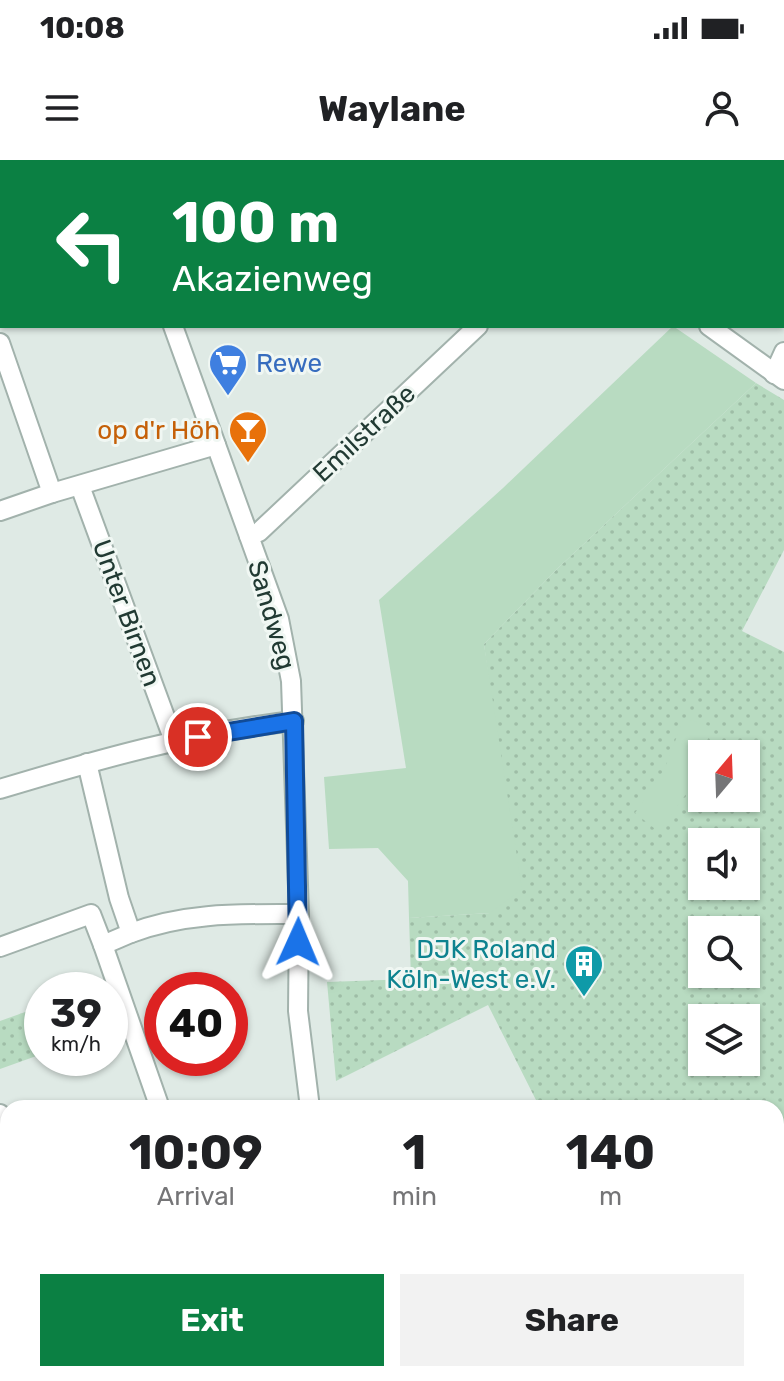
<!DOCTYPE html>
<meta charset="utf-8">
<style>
body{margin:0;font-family:Rubik,sans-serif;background:#f2f2f2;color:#202124;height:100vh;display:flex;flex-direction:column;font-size:30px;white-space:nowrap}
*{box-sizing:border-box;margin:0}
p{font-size:26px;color:#757577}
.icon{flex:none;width:44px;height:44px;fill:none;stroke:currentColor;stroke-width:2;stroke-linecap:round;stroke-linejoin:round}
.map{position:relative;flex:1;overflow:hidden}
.drawer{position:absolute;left:0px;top:940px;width:784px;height:282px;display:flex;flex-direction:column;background:#fff;border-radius:24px 24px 0 0;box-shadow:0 2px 6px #0004}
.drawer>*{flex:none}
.top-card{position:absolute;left:0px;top:0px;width:784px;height:168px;box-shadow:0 2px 6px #0004;background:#0b8043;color:#fff;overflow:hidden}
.needle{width:52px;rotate:19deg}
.buttons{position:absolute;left:688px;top:580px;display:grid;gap:16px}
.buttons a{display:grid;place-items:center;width:72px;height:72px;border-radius:0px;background:#fff;box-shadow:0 2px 6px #0004;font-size:40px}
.speed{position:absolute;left:24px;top:812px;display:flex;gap:16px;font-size:40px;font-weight:700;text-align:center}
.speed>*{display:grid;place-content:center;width:104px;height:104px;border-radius:50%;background:#fff;box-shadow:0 2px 6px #0004;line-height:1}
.speed small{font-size:20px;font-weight:400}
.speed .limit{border:12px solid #d22;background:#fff;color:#111}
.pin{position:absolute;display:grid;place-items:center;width:68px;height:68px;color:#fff;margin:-34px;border:4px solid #fff;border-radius:50%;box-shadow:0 2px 8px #0007}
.me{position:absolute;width:88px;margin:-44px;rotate:1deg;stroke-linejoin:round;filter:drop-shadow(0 0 6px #0008)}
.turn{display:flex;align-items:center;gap:28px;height:168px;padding:0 40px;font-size:36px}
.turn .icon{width:104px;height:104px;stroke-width:2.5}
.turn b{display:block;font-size:56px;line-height:68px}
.eta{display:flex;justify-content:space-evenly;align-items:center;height:136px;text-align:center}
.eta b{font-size:48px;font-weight:700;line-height:56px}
.cta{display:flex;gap:16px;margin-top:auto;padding:16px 40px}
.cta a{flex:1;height:92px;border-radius:0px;background:#0b8043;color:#fff;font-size:32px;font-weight:700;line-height:92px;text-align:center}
.cta a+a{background:#f2f2f2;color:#202124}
.status{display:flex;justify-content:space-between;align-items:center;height:56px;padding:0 40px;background:#fff;direction:ltr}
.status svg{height:22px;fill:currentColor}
header{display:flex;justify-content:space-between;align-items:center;height:104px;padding:0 40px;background:#fff;font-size:36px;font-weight:700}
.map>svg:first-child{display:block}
</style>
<div class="status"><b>10:08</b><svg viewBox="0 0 49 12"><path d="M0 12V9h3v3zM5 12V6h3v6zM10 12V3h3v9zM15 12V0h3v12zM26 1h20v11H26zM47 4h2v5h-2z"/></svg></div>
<header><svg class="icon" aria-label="menu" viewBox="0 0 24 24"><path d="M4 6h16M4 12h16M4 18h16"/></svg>Waylane<svg class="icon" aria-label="person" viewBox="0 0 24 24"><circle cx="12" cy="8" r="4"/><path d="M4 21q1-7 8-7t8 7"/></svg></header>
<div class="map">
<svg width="784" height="1221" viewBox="0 0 784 1221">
<defs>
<pattern id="park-dots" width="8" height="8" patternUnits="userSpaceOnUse" patternTransform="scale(2)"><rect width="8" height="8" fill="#b8dbc1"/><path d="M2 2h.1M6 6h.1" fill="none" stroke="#9ebda6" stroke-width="1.8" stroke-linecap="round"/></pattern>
</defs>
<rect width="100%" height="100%" fill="#dfeae5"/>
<g fill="url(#park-dots)" fill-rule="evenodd">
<path d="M756,223l28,17v150l-42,81 42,21v646l-8,-9v-181h-236l-52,-103 -152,76 -9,-99 84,-3 -2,-61 81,-5 2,-208 -8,-61 74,-76zM702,594h44v44h-44zM702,682h44v44h-44zM702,770h44v44h-44zM702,858h44v44h-44z"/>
<path d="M42,846v48l-42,15v-48z"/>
<path d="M431,1214h213l-9,7h-201z"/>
</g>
<g fill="#b8dbc1">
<path d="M673,166l83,57 -198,185 -74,76 38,245 -32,24 -81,5 -1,-37 -30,-33 -49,1 -5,-72 82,-9 -27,-168 124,-112z"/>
<path d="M684,558l28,9 -21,60 -32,45 -24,-19 29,-43z"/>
</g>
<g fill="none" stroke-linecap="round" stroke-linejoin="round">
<g stroke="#a2b2ac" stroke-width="22">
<g id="minor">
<path d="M114,0l1,2"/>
<path d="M484,0l3,2"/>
<path d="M202,2l2,-2"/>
<path d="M610,2l1,-2"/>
<path d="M173,166l106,293 12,62 8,233 -1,97 12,97"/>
<path d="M709,166l75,54"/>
<path d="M0,183l52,150"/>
<path d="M774,214l10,-22"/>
<path d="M80,326l94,255"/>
<path d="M0,351l52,-18 164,-48"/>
<path d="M249,376l10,-4 219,-206"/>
<path d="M87,603l32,135 12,35 -28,12 57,163"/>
<path d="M0,629c96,-29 194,-57 294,-68"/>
<path d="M131,773c55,-21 110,-19 168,-19"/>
<path d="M0,787l91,-33 12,31"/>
<path d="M0,954l8,23"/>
<path d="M0,1108l8,-3"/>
<path d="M422,1214l4,7"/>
<path d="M100,1221l22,-7"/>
<path d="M319,1221l1,-7"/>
</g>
</g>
<use href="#minor" stroke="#fff" stroke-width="18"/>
</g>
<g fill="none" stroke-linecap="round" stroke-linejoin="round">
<g stroke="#114b97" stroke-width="20">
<path id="route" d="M198,577l96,-16 4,221"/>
</g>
<use href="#route" stroke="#1a73e8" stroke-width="14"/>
</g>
<defs>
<g id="supermarket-pin" transform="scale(2)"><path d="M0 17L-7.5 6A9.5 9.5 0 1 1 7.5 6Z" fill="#3f7fe0" stroke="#f0f7f3"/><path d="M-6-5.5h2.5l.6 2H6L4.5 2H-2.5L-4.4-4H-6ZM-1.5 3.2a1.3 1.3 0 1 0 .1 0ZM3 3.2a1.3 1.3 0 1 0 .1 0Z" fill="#fff"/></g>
<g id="bar-pin" transform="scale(2)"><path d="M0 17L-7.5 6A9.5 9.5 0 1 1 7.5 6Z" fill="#e8710a" stroke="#f0f7f3"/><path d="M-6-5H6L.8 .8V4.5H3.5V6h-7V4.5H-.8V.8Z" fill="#fff"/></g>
<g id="building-pin" transform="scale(2)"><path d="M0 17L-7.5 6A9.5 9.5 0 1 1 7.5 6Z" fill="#0f9aa8" stroke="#f0f7f3"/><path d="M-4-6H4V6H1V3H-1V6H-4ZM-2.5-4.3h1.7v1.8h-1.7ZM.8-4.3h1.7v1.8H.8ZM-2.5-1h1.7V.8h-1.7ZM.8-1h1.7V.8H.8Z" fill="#fff"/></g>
</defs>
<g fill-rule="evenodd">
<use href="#supermarket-pin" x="228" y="203"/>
<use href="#bar-pin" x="248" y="270"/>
<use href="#building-pin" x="584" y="804"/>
</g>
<g text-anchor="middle" stroke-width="6" stroke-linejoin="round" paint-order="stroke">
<g font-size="26" fill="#366cbe" stroke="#f0f7f3" text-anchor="start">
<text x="256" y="212">Rewe</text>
</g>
<g font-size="26" fill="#c56008" stroke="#f0f7f3" text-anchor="end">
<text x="220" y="279">op d'r Höh</text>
</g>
<g font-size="26" fill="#213a33" stroke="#f0f7f3">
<text transform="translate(364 273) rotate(-43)" y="9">Emilstraße</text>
<text transform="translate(127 453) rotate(70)" y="9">Unter Birnen</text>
<text transform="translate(272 455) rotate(74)" y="9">Sandweg</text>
</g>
<g font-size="26" fill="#0d838f" stroke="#f0f7f3" text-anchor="end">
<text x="556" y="798">DJK Roland<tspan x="556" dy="30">Köln-West e.V.</tspan></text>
</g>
</g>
</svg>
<div class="buttons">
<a><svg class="needle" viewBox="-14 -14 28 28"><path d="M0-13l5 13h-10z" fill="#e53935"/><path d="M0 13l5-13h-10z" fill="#757577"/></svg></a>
<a><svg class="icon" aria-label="sound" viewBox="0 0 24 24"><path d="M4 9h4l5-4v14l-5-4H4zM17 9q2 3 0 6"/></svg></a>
<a><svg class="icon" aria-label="search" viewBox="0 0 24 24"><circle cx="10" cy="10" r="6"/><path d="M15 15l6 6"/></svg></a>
<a><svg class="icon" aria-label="layers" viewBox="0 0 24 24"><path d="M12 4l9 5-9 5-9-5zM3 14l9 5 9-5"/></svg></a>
</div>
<div class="speed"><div>39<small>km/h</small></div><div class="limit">40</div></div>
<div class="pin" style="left:198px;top:577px;background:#d93025"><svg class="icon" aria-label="arrive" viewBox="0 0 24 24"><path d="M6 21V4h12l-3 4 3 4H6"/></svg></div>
<svg class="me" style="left:298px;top:782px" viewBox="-20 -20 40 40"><path d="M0-17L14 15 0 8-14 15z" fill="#1a73e8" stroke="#fff" stroke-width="4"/></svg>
<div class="top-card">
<div class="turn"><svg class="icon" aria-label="left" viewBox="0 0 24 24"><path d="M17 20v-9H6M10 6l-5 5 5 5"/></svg><div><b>100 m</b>Akazienweg</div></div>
</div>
<section class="drawer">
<div class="eta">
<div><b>10:09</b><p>Arrival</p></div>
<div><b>1</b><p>min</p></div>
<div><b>140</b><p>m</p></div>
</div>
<div class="cta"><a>Exit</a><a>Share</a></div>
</section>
</div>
